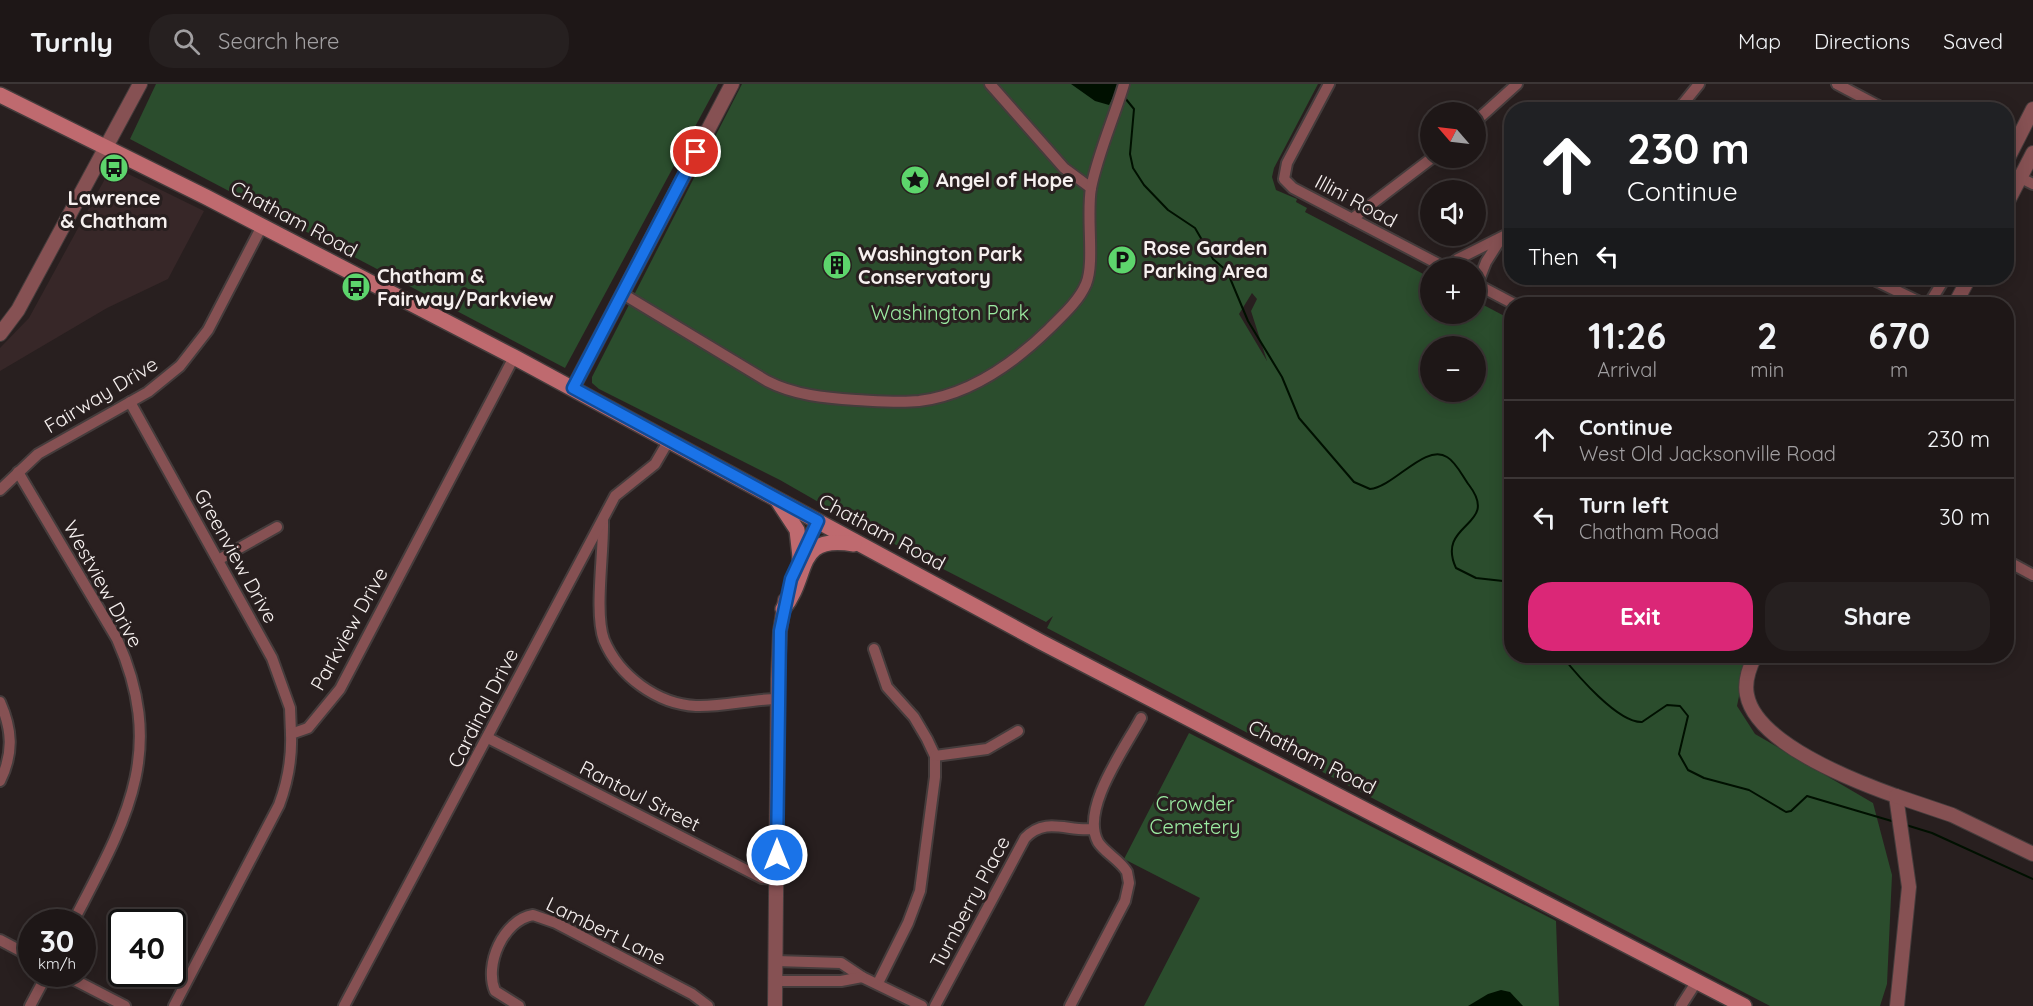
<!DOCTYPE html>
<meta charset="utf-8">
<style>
body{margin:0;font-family:Quicksand,sans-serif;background:#262020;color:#f1f3f6;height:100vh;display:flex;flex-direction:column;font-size:22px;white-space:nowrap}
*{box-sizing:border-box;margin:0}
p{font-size:20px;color:#a19fa1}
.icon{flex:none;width:33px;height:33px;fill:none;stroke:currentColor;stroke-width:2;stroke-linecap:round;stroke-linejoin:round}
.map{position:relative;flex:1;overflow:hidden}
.side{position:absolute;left:1504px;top:213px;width:510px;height:366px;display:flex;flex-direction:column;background:#1e1717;border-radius:24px;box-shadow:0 3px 15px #0003,0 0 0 2px #3c3636}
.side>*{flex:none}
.top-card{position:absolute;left:1504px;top:18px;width:510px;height:183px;border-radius:24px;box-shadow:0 3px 15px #0003,0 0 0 2px #3c3636;background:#202124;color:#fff;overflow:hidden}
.needle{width:39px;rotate:298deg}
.buttons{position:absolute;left:1420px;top:18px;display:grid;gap:12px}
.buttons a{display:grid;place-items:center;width:66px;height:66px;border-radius:50%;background:#1e1717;box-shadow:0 3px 15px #0003,0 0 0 2px #3c3636;font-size:30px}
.speed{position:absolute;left:18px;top:825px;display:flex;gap:12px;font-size:30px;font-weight:700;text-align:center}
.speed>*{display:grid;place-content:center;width:78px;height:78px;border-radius:50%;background:#1e1717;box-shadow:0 3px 15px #0003,0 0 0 2px #3c3636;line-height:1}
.speed small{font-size:15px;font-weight:400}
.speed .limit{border:3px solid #111;border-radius:9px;background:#fff;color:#111}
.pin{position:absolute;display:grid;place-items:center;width:51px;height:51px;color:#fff;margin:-26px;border:3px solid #fff;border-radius:50%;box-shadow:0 2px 6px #0007}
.me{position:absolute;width:66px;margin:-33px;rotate:0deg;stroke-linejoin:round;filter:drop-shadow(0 0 4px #0008)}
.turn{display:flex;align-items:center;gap:21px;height:126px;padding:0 24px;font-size:27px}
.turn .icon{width:78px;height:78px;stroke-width:2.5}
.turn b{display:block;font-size:42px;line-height:51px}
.then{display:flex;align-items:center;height:57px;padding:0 24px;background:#0003;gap:12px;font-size:22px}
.eta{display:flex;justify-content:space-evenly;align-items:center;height:102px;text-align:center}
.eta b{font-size:36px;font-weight:800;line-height:42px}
.button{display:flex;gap:12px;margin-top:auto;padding:12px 24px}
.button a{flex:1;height:69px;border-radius:24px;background:#db2777;color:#fff;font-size:24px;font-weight:800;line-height:69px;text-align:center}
.button a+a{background:#262020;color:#f1f3f6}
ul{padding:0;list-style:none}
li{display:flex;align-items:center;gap:18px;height:78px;padding:0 24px;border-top:2px solid #3c3636}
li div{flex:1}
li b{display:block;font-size:22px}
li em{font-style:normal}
header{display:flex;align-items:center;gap:36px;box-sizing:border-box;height:84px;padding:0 30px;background:#1e1717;border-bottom:2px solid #3c3636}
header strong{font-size:28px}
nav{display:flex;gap:33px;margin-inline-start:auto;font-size:21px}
.search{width:420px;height:54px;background:#262020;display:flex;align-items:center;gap:15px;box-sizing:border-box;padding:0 21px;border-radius:24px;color:#a19fa1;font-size:22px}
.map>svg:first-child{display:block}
</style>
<header>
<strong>Turnly</strong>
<div class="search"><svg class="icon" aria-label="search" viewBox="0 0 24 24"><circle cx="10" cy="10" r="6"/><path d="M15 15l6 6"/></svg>Search here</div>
<nav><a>Map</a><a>Directions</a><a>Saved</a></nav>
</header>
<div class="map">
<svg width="2033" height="922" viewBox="0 0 2033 922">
<rect width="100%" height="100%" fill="#281f1f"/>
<path fill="#372728" d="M112,82l92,45 -36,68 -61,29 -107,63v-23l29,-30z"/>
<g fill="#2b4d2d" fill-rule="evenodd">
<path d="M156,0h562l-153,284 -435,-229z"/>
<path d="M742,0h576l-44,84 -2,9 4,13 21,9 -1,3 11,6 -2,4 126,66v36h45v-13l36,19v336h235l-10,50 18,28 118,69 19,72 -5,109 -7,22h-110l-723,-378 6,-12 -7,6 -177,-91 -89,-51 -181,-91 -7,-6v-6zM1252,209l5,6 -6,12 16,50 -28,-47zM1431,262h45v46h-45z"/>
<path d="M1189,649l367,188 3,85h-415l56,-108 -76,-39z"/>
</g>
<g fill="#001000">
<path d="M1071,0h46l1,3 -9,18 -14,-4z"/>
<path d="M1501,906l9,2 13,14h-55l20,-12z"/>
</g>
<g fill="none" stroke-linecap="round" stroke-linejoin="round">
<g stroke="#001000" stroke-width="2">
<path d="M1125,14l9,11 -4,45 3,14 11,17 24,25 27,18 18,31 14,12 21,50 34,56 17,41 55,64 16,7c24,-2 55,-46 77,-32 9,5 16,20 22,28 32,42 -34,37 -13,83l20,10 36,4"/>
<path d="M1562,572c15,19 56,67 80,66l25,-17 13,1 8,10 -9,38 9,16 16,8 45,12 37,22 5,-1 16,-15 88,26"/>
<path d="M1906,741l26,8 101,46"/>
</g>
<g stroke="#453c3c" stroke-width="14">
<g id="minor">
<path d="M990,0l74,84 27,20"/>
<path d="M1329,0l-42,79 -3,16 9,9 153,80"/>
<path d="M1837,0l49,26"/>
<path d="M1678,26l21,-26"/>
<path d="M1476,37l41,-37"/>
<path d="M2007,87l26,13"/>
<path d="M1352,135l80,-61"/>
<path d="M1446,184l12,-9 54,-27"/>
<path d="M1870,194l54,26"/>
<path d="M1476,200l38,20"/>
<path d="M1477,201l9,-23 14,-22"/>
<path d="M623,210l144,87c27,14 58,17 89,19 21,1 42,3 63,1 50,-6 95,-38 130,-72 13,-13 30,-28 37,-45 9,-21 0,-68 5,-96 7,-35 23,-70 33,-104"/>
<path d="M1929,220l16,-26"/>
<path d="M130,318l142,256 18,50 1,26"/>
<path d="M18,388l99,167c51,114 8,183 -44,283"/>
<path d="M0,406l38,-36 110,-62 32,-26 28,-36 54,-104"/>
<path d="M603,437c1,31 -9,92 1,119 15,36 53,64 92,66 28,1 54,-7 82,-7"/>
<path d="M218,476l59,-33"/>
<path d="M2007,477l26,14"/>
<path d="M874,565l13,38 27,30 13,22 8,17v21l-15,114 -12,32 -30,60"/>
<path d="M0,618c12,27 14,51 0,79"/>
<path d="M488,654l274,140 15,1"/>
<path d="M935,672l52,-7 31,-18"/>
<path d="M0,856l32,17"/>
<path d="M776,877l65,2 21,14 60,29"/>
<path d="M63,890l62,32"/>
<path d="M776,897h65l21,-4"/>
<path d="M30,922l17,-32"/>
<path d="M174,922l105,-201c9,-24 13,-45 12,-71l17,-6 32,-39 174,-332"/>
<path d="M344,922l271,-510 40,-32 14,-24"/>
<path d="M519,922l-24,-15c-11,-26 8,-71 38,-76l23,8 136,71 16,12"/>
<path d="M935,922l90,-168c21,-22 43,-6 68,-9"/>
<path d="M1070,922l55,-105 4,-18 -2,-11c-7,-12 -22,-19 -29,-30 -18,-33 27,-94 43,-124"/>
<path d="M1681,922l16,-25"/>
</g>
</g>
<g stroke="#453c3c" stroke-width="16">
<g id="tertiary">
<path d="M2007,76l26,-51"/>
<path d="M2007,119l26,-50"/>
<path d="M1955,220l14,-26"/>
<path d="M0,250l18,-24 122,-226"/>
<path d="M573,304l159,-304"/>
<path d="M799,475l19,-38"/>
<path d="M1755,572c-6,12 -11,25 -8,39 9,48 107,86 149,101l13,91 -12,119"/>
<path d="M1896,712l56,19 81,39"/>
<path d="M775,922l3,-327 2,-48 5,-31"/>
</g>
</g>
<g stroke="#453c3c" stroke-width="18">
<g id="secondary">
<path d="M0,11l206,102 308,160 527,285 703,364"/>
<path d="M778,417l19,29 3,27"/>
<path d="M783,525c28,-34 10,-75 71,-65"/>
</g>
</g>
<use href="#minor" stroke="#865153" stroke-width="10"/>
<use href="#tertiary" stroke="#865153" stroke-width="14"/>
<use href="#secondary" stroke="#bf6a6f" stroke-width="15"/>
</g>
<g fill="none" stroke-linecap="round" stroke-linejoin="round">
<g stroke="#114b97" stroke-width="15">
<path id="route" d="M696,68l-123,236 245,133 -27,58 -11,52 -3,224"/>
</g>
<use href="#route" stroke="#1a73e8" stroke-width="10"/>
</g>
<defs>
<g id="bus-disc" transform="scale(1.5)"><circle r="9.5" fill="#5dd56c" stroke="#281f1f"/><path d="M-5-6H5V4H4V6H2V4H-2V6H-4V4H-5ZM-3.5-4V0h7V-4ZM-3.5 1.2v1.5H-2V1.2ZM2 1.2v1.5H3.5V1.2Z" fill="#111"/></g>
<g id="sight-disc" transform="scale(1.5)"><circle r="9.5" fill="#5dd56c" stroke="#281f1f"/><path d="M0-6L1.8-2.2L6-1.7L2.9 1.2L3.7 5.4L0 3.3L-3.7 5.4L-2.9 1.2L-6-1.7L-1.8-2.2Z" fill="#111"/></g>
<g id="parking-disc" transform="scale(1.5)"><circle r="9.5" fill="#5dd56c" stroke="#281f1f"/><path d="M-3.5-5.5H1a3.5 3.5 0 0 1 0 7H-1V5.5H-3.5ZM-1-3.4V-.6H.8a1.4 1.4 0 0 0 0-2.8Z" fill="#111"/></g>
<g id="building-disc" transform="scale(1.5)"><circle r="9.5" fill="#5dd56c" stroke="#281f1f"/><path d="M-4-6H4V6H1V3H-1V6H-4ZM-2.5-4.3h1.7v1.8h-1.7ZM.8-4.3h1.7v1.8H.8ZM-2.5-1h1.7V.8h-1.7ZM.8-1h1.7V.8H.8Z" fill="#111"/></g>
</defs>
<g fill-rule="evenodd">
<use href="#bus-disc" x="114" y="84"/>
<use href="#sight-disc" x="915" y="96"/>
<use href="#parking-disc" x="1122" y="176"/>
<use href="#building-disc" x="837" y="181"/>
<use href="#bus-disc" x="356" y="203"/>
</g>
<g text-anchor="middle" stroke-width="6" stroke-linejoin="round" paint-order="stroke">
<g font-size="20" font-weight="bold" fill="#f6f0ef" stroke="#281f1f" text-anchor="start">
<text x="936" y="103">Angel of Hope</text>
<text x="114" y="121" text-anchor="middle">Lawrence<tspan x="114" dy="23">&amp; Chatham</tspan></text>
<text x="1143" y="171">Rose Garden<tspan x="1143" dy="23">Parking Area</tspan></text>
<text x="858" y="177">Washington Park<tspan x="858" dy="23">Conservatory</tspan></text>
<text x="377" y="199">Chatham &amp;<tspan x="377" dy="23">Fairway/Parkview</tspan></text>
</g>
<g font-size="20" fill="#f6f0ef" stroke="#281f1f">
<text transform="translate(1356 117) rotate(28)" y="7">Illini Road</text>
<text transform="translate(294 135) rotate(28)" y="7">Chatham Road</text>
<text transform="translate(101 311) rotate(-31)" y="7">Fairway Drive</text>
<text transform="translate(882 448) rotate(28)" y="7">Chatham Road</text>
<text transform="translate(236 472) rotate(61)" y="7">Greenview Drive</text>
<text transform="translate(103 500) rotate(61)" y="7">Westview Drive</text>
<text transform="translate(349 545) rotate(-61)" y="7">Parkview Drive</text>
<text transform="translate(483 624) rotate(-63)" y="7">Cardinal Drive</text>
<text transform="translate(1312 673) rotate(27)" y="7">Chatham Road</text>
<text transform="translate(640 712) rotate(27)" y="7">Rantoul Street</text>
<text transform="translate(970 818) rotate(-62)" y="7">Turnberry Place</text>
<text transform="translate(606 847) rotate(26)" y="7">Lambert Lane</text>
</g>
<g font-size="20" fill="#9beba1" stroke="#281f1f">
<text x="950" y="236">Washington Park</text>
<text x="1195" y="727">Crowder<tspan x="1195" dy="23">Cemetery</tspan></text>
</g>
</g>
</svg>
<div class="buttons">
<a><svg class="needle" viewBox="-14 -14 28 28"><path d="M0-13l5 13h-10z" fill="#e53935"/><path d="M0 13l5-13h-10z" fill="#a19fa1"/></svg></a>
<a><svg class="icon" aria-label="sound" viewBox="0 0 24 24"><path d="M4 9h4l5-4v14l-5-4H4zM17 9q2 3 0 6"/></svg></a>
<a>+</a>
<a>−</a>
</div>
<div class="speed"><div>30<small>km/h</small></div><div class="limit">40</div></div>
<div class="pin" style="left:696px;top:68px;background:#d93025"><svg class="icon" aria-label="arrive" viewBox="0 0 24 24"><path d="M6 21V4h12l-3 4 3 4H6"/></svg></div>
<svg class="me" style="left:777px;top:771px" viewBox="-20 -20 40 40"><circle r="17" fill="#1a73e8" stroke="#fff" stroke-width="3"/><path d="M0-11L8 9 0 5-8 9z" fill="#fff"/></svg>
<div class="top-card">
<div class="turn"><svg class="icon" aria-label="ahead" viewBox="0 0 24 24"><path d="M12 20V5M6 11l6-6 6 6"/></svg><div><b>230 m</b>Continue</div></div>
<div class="then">Then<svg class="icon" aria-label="left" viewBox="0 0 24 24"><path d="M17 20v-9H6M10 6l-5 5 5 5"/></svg></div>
</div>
<section class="side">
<div class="eta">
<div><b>11:26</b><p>Arrival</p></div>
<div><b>2</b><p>min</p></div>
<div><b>670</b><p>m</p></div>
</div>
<ul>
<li><svg class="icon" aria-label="ahead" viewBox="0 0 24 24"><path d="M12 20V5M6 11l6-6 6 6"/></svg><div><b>Continue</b><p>West Old Jacksonville Road</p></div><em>230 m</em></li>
<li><svg class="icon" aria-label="left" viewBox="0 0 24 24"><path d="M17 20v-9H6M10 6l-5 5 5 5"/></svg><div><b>Turn left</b><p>Chatham Road</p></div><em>30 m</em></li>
</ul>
<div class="button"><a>Exit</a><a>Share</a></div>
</section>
</div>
